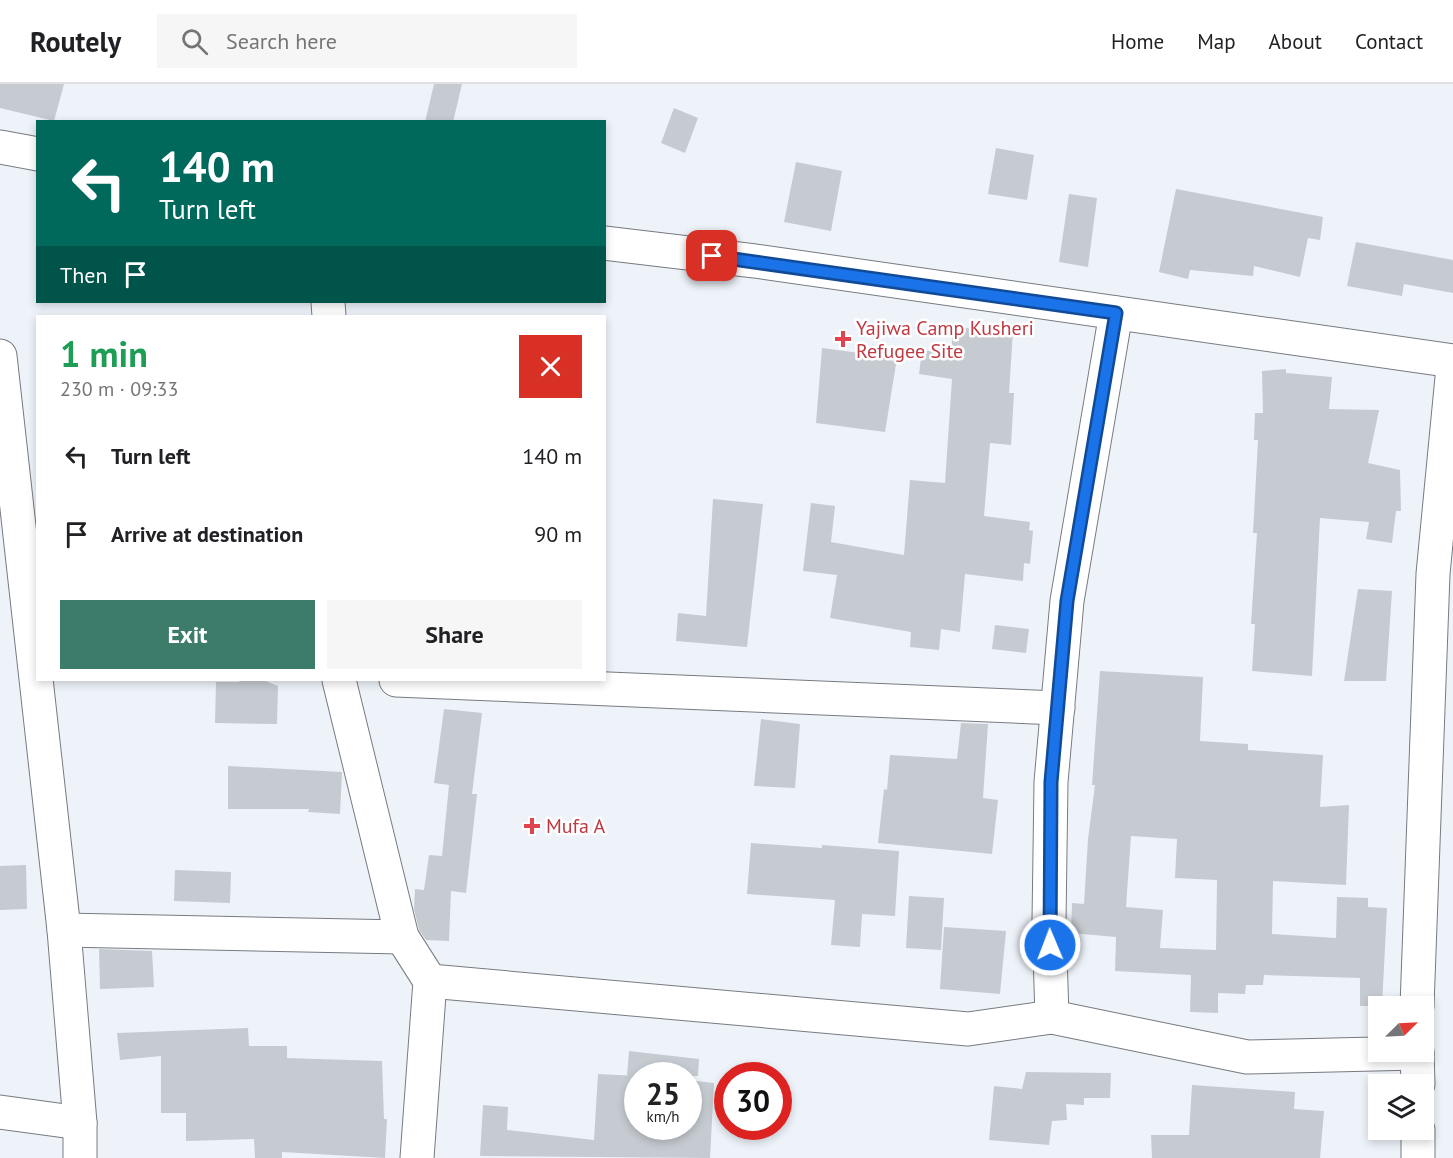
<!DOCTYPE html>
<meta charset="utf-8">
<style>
body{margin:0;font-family:"PT Sans",sans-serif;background:#f6f6f6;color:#202124;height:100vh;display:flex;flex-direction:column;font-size:22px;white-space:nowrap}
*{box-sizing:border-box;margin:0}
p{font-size:20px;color:#757577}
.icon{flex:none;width:33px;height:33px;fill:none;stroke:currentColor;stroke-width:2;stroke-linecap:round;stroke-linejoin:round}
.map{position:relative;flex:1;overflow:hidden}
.sheet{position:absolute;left:36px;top:231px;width:570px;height:366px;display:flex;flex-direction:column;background:#fff;border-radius:0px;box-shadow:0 3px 9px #0003}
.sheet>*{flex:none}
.banner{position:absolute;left:36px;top:36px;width:570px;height:183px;border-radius:0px;box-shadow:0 3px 9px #0003;background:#00695c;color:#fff;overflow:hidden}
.needle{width:39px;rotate:66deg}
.fabs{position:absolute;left:1368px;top:912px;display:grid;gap:12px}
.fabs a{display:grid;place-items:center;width:66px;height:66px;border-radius:0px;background:#fff;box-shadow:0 3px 9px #0003;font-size:30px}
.speed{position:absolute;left:624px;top:978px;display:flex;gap:12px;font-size:30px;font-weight:700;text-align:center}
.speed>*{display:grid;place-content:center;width:78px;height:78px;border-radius:50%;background:#fff;box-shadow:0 3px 9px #0003;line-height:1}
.speed small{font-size:15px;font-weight:400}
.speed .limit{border:9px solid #d22;background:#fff;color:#111}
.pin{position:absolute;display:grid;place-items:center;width:51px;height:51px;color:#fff;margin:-26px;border-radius:12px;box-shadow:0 3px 9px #0006}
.me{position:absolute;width:66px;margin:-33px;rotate:359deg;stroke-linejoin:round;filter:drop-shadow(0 0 4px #0008)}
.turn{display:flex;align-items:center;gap:21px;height:126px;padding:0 24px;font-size:27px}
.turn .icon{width:78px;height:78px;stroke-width:2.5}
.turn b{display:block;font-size:42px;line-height:51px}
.then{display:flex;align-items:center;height:57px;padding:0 24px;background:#0003;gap:12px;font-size:22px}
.round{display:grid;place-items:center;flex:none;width:63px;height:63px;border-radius:0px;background:#f6f6f6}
.headline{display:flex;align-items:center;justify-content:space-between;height:102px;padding:0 24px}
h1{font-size:36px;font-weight:600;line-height:45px;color:#1e9e55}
.action{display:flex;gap:12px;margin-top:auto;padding:12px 24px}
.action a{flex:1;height:69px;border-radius:0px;background:#3d7c6a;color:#fff;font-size:24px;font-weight:600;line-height:69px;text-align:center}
.action a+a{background:#f6f6f6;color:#202124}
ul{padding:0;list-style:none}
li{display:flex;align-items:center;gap:18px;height:78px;padding:0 24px}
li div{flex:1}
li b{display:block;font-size:22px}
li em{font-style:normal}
header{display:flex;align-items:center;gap:36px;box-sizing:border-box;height:84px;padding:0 30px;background:#fff;border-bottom:2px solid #e0e0e0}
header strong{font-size:28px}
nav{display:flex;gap:33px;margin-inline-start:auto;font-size:21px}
.search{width:420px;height:54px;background:#f6f6f6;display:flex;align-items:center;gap:15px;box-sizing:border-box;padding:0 21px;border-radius:0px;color:#757577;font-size:22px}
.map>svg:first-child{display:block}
</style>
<header>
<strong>Routely</strong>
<div class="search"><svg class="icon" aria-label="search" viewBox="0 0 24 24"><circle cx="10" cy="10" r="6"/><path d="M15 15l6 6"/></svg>Search here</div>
<nav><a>Home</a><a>Map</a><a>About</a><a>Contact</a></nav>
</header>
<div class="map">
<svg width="1453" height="1074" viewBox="0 0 1453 1074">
<rect width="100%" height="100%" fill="#eef3fa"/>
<g fill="#c6cbd2" fill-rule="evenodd">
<path d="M0,0h64l-10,37 -54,-13z"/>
<path d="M434,0h28l-9,38h-28z"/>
<path d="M674,24l24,10 -13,35 -24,-10z"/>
<path d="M996,64l38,7 -7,45 -39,-6z"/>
<path d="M796,78l46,9 -11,60 -47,-9z"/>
<path d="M1176,105l147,28 -3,23 -12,-2 -8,39 -46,-11 -1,10 -63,-6 -2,9 -29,-7z"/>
<path d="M1069,110l28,4 -9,69 -29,-5z"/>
<path d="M1356,158l97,18v33l-49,-9 -2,12 -55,-10z"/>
<path d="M953,243l60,4 -4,62h5l-3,52 -21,-2 -6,73 46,6 -1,8 4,1 -3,33 -6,-1 -1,18 -58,-7 -5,58 -19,-3 -2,21 -29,-3 1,-15 -81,-14 7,-43 -34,-4 8,-68 24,3 -4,36 73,13 6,-75 35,3 7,-104 -33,-5 3,-24 29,4z"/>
<path d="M822,264l75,10 -12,74 -69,-9z"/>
<path d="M1286,285v4l46,4 -3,32 50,1 -11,53 32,7 1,41h-5l-4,32 -26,-4 3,-17 -49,-4 -8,158 -60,-5 3,-47h-4l6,-91h-4l5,-93h-4l1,-27h8l-1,-42z"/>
<path d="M713,415l50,5 -16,143 -71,-6 2,-28 28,3z"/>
<path d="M1358,505l34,2 -6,90h-42z"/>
<path d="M995,541l34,4 -3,24 -34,-4z"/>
<path d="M1100,587l103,6 -3,64 48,3v6l75,5 -3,52 29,-2 -3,80 -73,-4 -1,53 64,4 1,-41 31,1v9l19,1 -5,98h-22v-28l-96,-3 -1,10h-17l-1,9 -27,-1v20l-28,-1 1,-37 -76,-4 1,-34 -45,-4 1,-30 12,1 4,-65 7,-54h-3zM1131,752l46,3 -2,39 42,2 -1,70 -56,-2 3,-38 -37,-3z"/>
<path d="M242,596h21l15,6 -1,38 -62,-1 1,-41h22z"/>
<path d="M444,625l38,4 -10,81h5l-11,99 -15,-2 -2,50 -23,-1 -7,-10 -5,-21 1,-20 9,1 5,-35 13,1 7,-71 -15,-2z"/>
<path d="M761,635l39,5 -5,64 -41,-2z"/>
<path d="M961,639l27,1 -5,74 15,2 -6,54 -114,-11 6,-54 3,1 3,-35 67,4z"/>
<path d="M228,682l114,6 -2,42 -32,-2 1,-3h-81z"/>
<path d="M751,759l71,5v-3l77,6 -4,65 -33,-2 -2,33 -29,-2 4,-45 -88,-6z"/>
<path d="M26,781l1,44 -27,1v-44z"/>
<path d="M175,786l56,2 -1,31 -56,-2z"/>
<path d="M909,812l35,2 -3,52 -35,-2z"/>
<path d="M944,843l62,4 -6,63 -60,-5z"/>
<path d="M99,865l53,2 2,36 -54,2z"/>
<path d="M248,944l1,18h38v12l95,3 2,58h3l-2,39 -103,-6v6h-27l-1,-19 -68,2v-28h-25v-57l-41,4 -3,-27z"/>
<path d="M629,967l70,8 -1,17h-71z"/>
<path d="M1026,988l85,1 -1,25h-26v7l-18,-1 1,16 -15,1 -3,24 -60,-5 5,-54 28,3z"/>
<path d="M598,990l40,2v50h50v-46l26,3 -4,75 -230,-2 3,-51 25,2 -1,23 87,10z"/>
<path d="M1192,1001l103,7 -1,17 30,2 -4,47h-168l-1,-23h38z"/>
</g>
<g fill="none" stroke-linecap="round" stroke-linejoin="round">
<g stroke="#777b81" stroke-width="35">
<g id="minor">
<path d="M0,63l38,7"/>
<path d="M604,159l151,18 698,100"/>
<path d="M328,218l1,14"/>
<path d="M0,272l64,574 16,193v35"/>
<path d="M339,596l63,257 28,44 -13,177"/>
<path d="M396,596l662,28"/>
<path d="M64,846l338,7"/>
<path d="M430,897l538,48 84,-12 195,40 170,-4"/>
<path d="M1417,922l16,-432 20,-207"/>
<path d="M1052,933l-3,-96 2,-139 16,-181 49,-288"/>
<path d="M1417,968l1,32"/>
<path d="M0,1028l80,11"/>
<path d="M1418,1074v-28"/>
</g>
</g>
<use href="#minor" stroke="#fff" stroke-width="33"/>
</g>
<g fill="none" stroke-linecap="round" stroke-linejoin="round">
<g stroke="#114b97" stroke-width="15">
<path id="route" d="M712,172l404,57 -49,288 -16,181 -1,163"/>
</g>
<use href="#route" stroke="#1a73e8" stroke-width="10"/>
</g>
<g fill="#e0444e" stroke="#fff" stroke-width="2">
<path d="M840 246h6v6h6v6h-6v6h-6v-6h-6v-6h6z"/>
<path d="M529 733h6v6h6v6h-6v6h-6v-6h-6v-6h6z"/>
</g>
<g text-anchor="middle" stroke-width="5" stroke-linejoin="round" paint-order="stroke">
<g font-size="20" fill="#be3a42" stroke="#fff" text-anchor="start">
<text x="856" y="251">Yajiwa Camp Kusheri<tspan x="856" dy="23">Refugee Site</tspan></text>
<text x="546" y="749">Mufa A</text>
</g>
</g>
</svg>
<div class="fabs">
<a><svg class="needle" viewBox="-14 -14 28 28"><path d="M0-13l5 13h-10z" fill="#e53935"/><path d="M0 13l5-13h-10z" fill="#757577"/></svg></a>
<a><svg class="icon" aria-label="layers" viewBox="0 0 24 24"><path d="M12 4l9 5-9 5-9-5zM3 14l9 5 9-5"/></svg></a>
</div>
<div class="speed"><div>25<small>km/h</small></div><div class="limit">30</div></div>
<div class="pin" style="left:712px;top:172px;background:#d93025"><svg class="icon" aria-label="arrive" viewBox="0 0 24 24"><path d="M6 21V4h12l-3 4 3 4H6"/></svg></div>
<svg class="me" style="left:1050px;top:861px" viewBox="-20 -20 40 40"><circle r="17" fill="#1a73e8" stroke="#fff" stroke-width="3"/><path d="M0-11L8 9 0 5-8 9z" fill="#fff"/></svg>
<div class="banner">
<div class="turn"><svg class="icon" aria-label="left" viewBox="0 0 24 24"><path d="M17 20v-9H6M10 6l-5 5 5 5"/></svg><div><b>140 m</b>Turn left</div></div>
<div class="then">Then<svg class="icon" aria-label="arrive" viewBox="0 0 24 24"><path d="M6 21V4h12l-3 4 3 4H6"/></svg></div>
</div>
<section class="sheet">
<div class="headline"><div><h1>1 min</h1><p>230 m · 09:33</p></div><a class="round" style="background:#d93025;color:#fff"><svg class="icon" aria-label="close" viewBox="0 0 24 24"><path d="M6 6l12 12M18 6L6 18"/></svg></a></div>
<ul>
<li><svg class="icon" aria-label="left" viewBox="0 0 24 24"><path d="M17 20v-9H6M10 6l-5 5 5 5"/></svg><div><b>Turn left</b></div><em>140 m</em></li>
<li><svg class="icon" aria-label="arrive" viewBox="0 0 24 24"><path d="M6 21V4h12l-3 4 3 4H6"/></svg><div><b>Arrive at destination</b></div><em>90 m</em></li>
</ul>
<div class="action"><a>Exit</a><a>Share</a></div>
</section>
</div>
